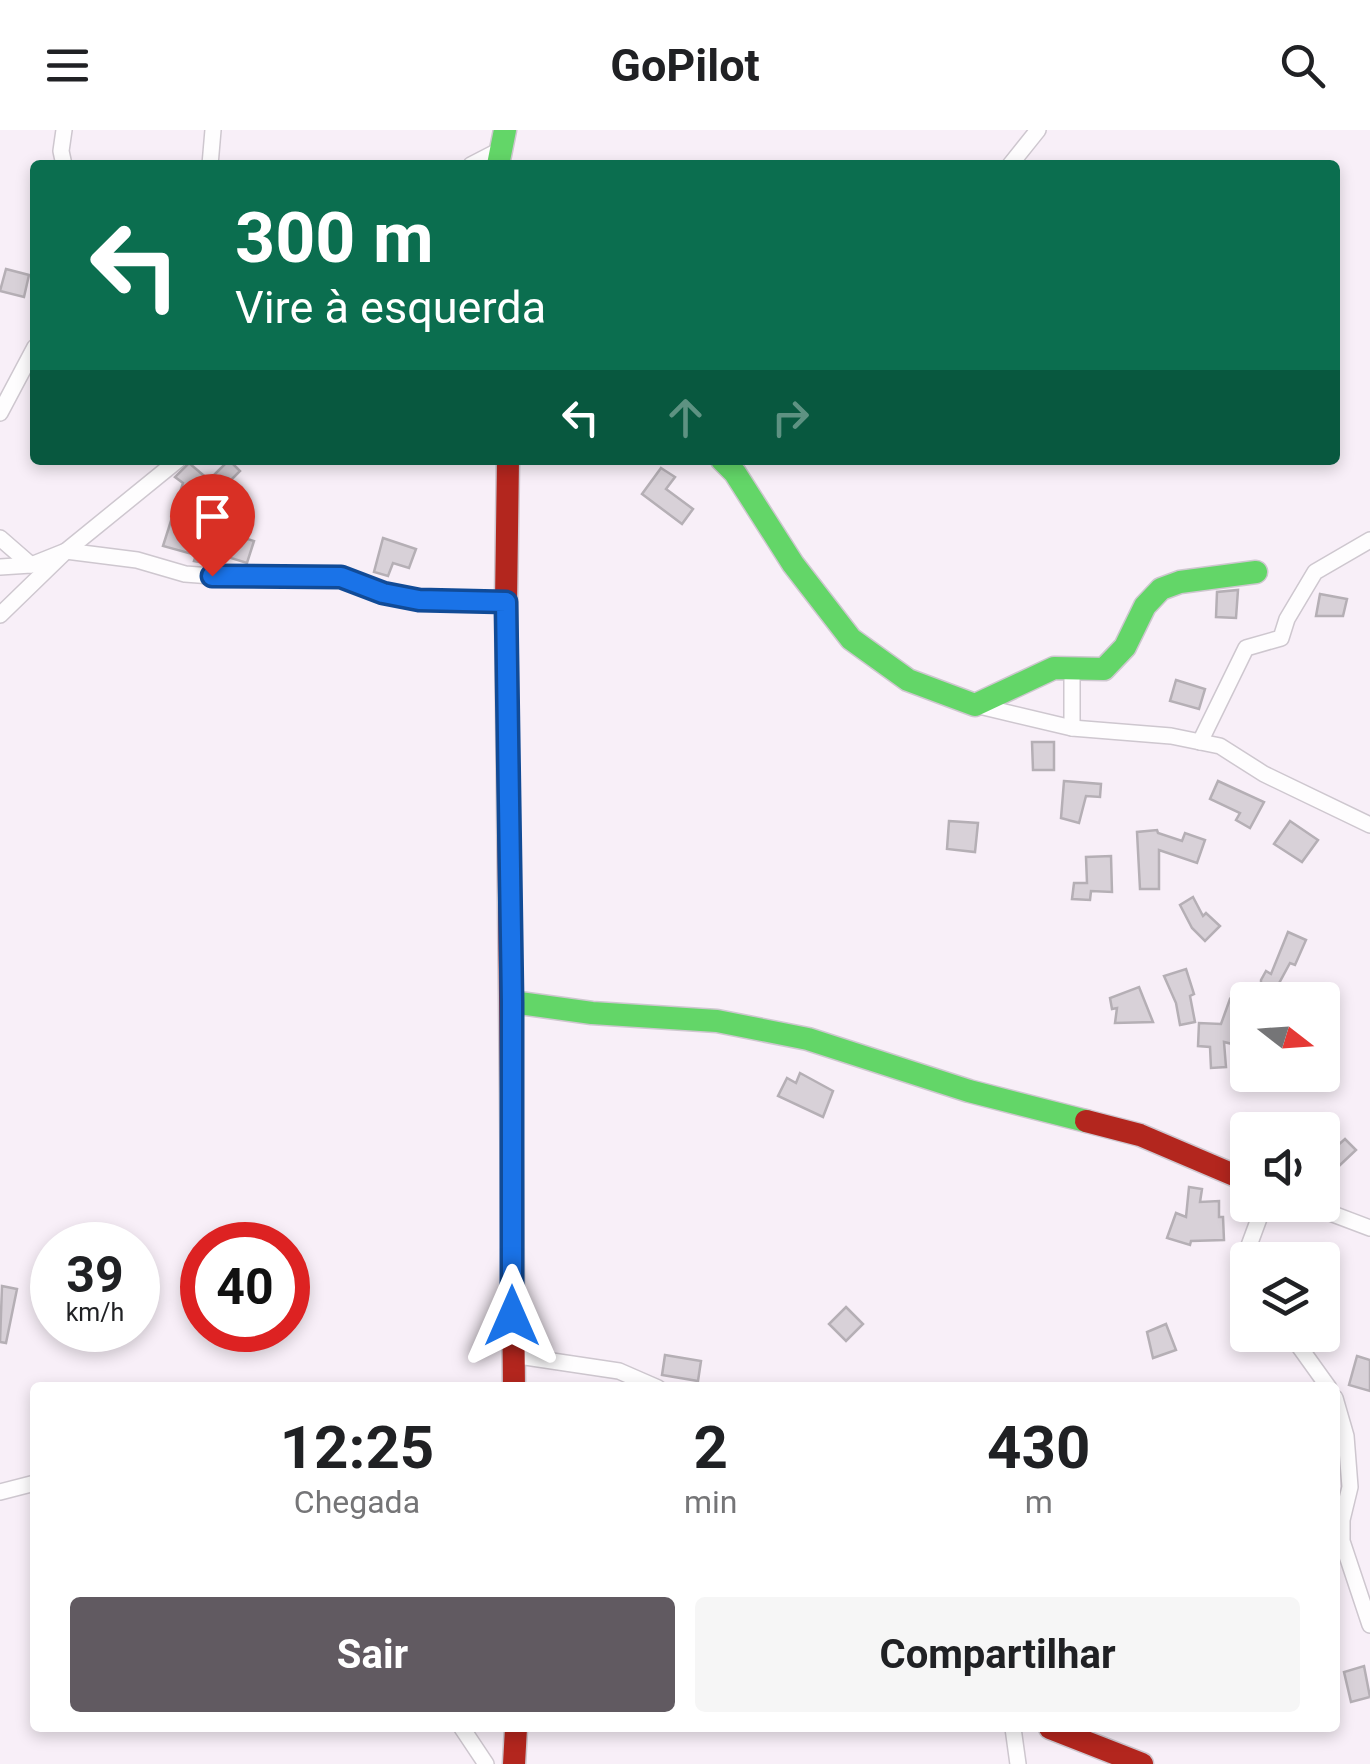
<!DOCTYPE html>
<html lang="pt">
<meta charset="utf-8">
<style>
body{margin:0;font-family:Roboto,sans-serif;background:#f6f6f6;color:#202124;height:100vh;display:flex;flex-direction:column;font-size:38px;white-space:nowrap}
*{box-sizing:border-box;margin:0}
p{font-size:32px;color:#757577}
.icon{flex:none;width:55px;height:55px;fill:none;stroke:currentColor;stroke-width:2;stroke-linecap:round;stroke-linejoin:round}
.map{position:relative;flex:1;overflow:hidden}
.panel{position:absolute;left:30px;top:1252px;width:1310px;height:350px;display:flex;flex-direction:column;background:#fff;border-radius:10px;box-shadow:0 5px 15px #0003}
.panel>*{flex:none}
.guide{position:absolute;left:30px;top:30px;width:1310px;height:305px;border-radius:10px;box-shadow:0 5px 15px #0003;background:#0b6e4f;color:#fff;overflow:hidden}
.needle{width:65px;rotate:107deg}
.fabs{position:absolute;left:1230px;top:852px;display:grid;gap:20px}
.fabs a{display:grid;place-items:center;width:110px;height:110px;border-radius:10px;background:#fff;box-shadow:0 5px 15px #0003;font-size:50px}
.speed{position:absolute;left:30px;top:1092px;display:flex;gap:20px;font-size:50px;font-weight:700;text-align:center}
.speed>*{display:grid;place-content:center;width:130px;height:130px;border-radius:50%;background:#fff;box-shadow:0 5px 15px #0003;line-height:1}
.speed small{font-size:25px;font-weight:400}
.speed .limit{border:15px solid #d22;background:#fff;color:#111}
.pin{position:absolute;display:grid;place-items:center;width:85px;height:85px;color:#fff;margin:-102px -42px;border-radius:50% 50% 50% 0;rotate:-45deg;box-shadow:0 0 10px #0007}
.pin .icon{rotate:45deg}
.me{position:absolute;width:110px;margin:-55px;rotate:0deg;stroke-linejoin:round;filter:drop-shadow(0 0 8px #0008)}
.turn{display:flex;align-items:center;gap:35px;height:210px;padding:0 40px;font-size:45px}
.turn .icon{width:130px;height:130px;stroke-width:2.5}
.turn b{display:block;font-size:70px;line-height:85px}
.lanes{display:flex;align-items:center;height:95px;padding:0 40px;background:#0003;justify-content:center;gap:50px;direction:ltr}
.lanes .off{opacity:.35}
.eta{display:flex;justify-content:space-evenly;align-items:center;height:170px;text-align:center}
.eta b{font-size:60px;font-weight:700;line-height:70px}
.cta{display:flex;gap:20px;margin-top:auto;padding:20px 40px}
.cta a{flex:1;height:115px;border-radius:10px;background:#615a61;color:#fff;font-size:40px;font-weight:700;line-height:115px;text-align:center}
.cta a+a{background:#f6f6f6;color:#202124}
header{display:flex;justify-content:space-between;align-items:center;height:130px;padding:0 40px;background:#fff;font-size:45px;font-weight:700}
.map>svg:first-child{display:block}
</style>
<header><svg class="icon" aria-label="menu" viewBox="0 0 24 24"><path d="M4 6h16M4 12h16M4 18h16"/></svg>GoPilot<svg class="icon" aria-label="search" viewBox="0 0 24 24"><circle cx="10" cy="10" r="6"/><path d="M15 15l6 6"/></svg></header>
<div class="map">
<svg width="1370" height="1634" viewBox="0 0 1370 1634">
<rect width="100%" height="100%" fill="#f8eff8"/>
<g fill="#d8d1d8" stroke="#b5afb5" stroke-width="2.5">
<path d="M6,139l23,6 -5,22 -24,-6z"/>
<path d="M229,330l11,11 -15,15 9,3 -7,19 -31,-12 -10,32 7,2 -2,6 30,8 -6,21 -21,-4 2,-6 -33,-9 20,-63 -8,-6 14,-14 20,17z"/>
<path d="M661,338l14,9 -9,12 27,20 -11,15 -40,-30z"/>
<path d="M228,403l26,8 -7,22 -26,-8z"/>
<path d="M383,408l33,11 -7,19 -16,-5 -5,13 -14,-4z"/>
<path d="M1238,460l-2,28 -20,-1 1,-25z"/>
<path d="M1320,464l27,5 -4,17h-27z"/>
<path d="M1176,550l29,9 -6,20 -29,-8z"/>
<path d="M1032,612h22v28h-21z"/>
<path d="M1064,651l37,3 -1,13 -14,-1 -7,27 -18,-5z"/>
<path d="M1218,651l46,21 -14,26 -14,-8 4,-7 -30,-14z"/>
<path d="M949,691l29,2 -3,29 -28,-3z"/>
<path d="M1290,691l28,19 -16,22 -28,-18z"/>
<path d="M1157,700l1,3 24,8 3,-8 20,7 -8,23 -38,-13v39h-19l-3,-57z"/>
<path d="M1111,726l1,36 -21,-1 -1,9 -18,-1 2,-16h13l-1,-26z"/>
<path d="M1193,767l10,19 3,-3 14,13 -15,15 -13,-13 -12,-23z"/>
<path d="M1288,802l18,8 -11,25 -5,-2 -20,37h-3l-5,-2 4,-10 -5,-3v-5l5,-9 5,3z"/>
<path d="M1186,839l8,25 -4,2 5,26 -15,3 -4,-22 -12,-27z"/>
<path d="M1139,857l14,35 -38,1 2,-15 -5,1 -2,-11z"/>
<path d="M1230,869l13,5 -8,24 10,3 -5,15 -16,-4 2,25 -15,1 -1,-21 -12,-1 1,-23 22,1z"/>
<path d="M800,943l33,18 -10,26 -45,-21 9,-18 9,5z"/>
<path d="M1322,1000l15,16 8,-7 11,11 -34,32z"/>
<path d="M1189,1057l13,2 -2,13 19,-1v16h4l1,23 -33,1 -1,4 -23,-7 9,-25 10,4z"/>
<path d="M2,1156l15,3 -11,54 -6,-1z"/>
<path d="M846,1177l17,17 -17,17 -17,-17z"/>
<path d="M1166,1194l10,26 -23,8 -6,-26z"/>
<path d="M665,1225l36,6 -3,20 -36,-6z"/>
<path d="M1357,1226l13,4v31l-21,-6z"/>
<path d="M1364,1536l6,31 -19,5 -7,-30z"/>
</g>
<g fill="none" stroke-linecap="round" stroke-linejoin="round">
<g stroke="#cec7cf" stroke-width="18">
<g id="street">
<path d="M64,0l-3,21 3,14"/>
<path d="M210,35l3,-35"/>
<path d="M471,35l29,-15"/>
<path d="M1010,35l28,-35"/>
<path d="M0,283l35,-66"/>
<path d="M0,408l31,27"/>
<path d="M0,437l31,-2 35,-14 71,9 48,14 53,4 103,-1 42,16 36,7 87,2"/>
<path d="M0,485l66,-64 112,-91"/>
<path d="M1072,539v59"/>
<path d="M975,575l97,23 99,8 49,10 44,28 106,51"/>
<path d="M1200,612l46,-94 35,-10 6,-19 28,-47 55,-32"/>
<path d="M1309,1075l61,23"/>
<path d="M1248,1138l-4,-9 20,-54"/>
<path d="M1291,1205l38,53"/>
<path d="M512,1225l107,16 39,17"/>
<path d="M1335,1268l11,38 4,51 -8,33v21l28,84"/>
<path d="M0,1362l35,-9"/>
<path d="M462,1598l24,36"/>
<path d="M1013,1598l5,36"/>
</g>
</g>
<g stroke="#cec7cf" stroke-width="25">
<g id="fast">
<path d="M498,35l7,-35"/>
<path d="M722,330l13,13 58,91 58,75 57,41 67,25 79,-37 50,1 21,-22 20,-41 16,-17 19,-7 76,-10"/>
<path d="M512,872l80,11 125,8 91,18 161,52 117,30"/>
</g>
</g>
<g stroke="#cec7cf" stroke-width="25">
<g id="jam">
<path d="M508,330l-2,142 8,786"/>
<path d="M1086,991l54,14 108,46"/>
<path d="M1050,1598l92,36"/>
<path d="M514,1634l2,-36"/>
</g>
</g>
<use href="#street" stroke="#fefdfe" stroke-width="15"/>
<use href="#fast" stroke="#63d668" stroke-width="22"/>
<use href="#jam" stroke="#b3261e" stroke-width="22"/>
</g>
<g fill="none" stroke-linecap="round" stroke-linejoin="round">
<g stroke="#114b97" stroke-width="25">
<path id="route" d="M212,446l129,1 42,16 36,7 87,2 6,400v314"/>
</g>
<use href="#route" stroke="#1a73e8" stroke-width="18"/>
</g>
</svg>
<div class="fabs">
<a><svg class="needle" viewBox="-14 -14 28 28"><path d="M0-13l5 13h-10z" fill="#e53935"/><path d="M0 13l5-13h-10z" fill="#757577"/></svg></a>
<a><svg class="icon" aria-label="sound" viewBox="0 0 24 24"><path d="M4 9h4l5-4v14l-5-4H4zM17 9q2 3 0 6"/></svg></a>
<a><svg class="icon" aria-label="layers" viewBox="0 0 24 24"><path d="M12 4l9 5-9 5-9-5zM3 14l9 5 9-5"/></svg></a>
</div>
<div class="speed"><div>39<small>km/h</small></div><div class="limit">40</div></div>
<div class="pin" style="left:212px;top:446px;background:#d93025"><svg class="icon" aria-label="arrive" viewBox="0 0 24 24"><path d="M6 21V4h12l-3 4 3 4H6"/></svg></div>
<svg class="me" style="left:512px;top:1186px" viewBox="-20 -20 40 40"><path d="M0-17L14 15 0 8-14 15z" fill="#1a73e8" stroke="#fff" stroke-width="4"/></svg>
<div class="guide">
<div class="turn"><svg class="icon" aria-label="left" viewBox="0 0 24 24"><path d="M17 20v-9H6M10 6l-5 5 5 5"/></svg><div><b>300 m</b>Vire à esquerda</div></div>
<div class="lanes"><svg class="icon" aria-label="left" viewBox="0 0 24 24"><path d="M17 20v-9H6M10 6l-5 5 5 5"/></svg><svg class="icon off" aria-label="ahead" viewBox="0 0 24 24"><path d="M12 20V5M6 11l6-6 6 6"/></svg><svg class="icon off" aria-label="right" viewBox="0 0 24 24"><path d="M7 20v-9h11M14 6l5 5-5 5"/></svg></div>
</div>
<section class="panel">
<div class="eta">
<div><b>12:25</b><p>Chegada</p></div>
<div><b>2</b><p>min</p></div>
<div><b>430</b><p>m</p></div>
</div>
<div class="cta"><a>Sair</a><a>Compartilhar</a></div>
</section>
</div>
